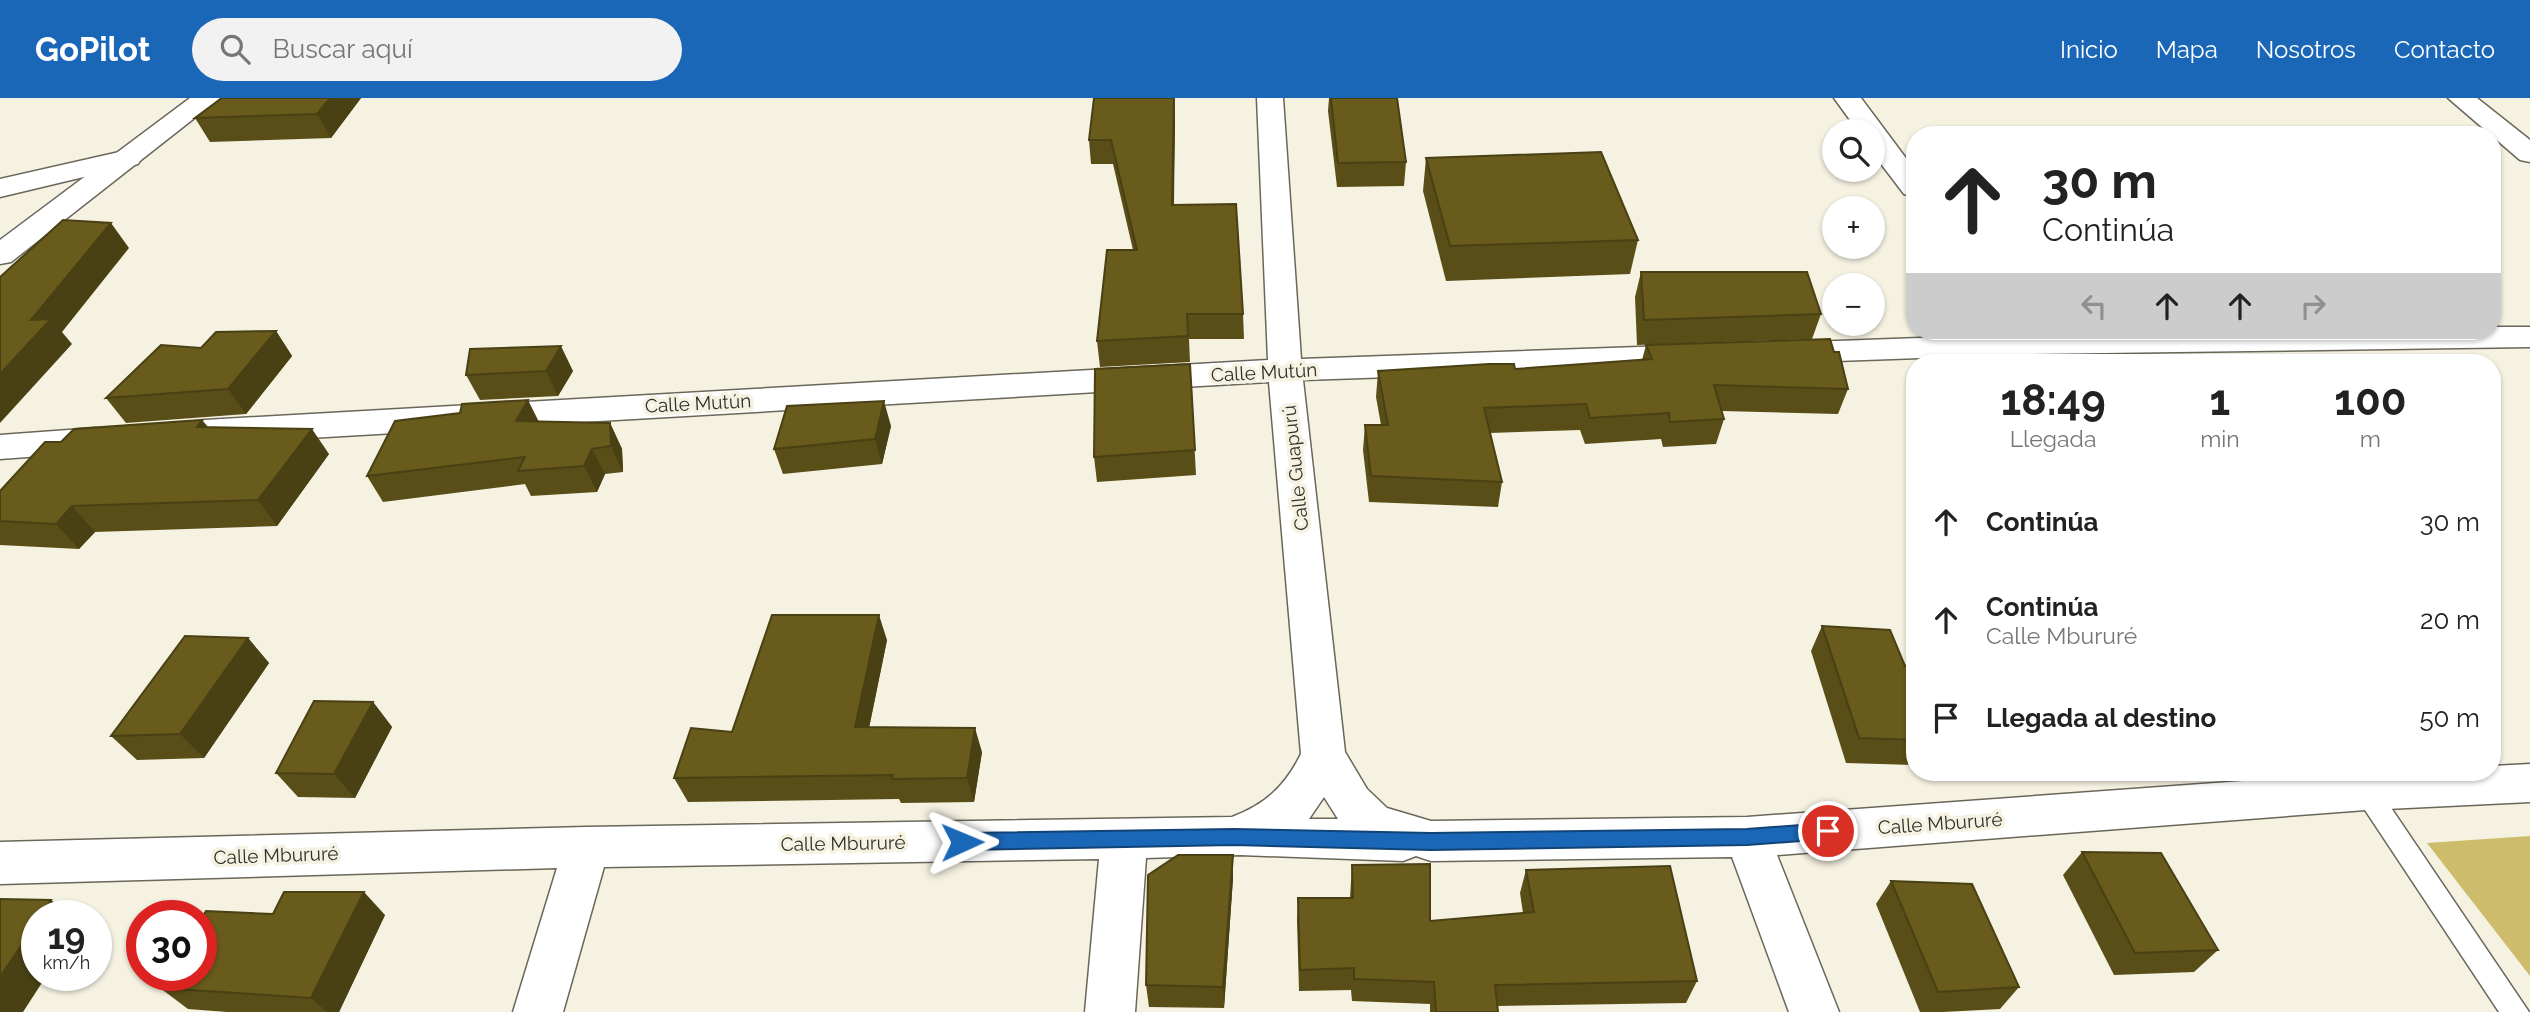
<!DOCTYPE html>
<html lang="es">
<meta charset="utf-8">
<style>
body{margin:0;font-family:Raleway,sans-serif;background:#f2f2f2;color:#222;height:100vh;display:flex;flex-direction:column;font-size:26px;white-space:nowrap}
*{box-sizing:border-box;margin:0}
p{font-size:23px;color:#767676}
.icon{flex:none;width:38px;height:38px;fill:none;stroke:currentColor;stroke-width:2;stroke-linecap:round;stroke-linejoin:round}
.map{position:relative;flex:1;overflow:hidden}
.panel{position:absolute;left:1906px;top:256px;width:595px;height:427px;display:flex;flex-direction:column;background:#fff;border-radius:28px;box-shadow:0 2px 5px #0004}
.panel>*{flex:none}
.guide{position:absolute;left:1906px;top:28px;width:595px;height:214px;border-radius:28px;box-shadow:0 2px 5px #0004;background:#fff;color:#222;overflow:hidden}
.controls{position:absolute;left:1822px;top:21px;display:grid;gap:14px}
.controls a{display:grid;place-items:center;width:63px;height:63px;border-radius:50%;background:#fff;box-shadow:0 2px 5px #0004;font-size:35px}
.speed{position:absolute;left:21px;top:802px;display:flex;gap:14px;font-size:35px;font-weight:700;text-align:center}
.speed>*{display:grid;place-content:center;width:91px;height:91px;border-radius:50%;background:#fff;box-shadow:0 2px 5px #0004;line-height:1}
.speed small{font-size:18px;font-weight:400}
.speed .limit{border:10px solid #d22;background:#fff;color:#111}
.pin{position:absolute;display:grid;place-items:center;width:60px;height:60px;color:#fff;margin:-30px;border:4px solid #fff;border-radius:50%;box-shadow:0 2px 7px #0007}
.me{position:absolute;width:77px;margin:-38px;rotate:89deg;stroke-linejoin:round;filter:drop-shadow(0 0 5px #0008)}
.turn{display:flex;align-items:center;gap:24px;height:147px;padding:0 21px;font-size:32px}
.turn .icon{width:91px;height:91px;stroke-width:2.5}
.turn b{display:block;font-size:49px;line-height:60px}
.lanes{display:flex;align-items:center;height:66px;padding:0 21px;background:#0003;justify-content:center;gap:35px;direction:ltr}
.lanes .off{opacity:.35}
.eta{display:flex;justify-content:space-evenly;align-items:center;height:119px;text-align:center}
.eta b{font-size:42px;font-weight:700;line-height:49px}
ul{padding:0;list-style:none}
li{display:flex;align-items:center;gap:21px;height:98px;padding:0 21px}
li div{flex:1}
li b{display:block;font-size:26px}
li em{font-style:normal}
header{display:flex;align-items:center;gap:42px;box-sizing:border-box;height:98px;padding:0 35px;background:#1b67b7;color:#fff}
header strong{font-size:33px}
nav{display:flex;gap:38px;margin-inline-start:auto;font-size:24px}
.search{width:490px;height:63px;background:#f2f2f2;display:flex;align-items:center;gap:18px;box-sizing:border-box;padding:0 24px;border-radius:38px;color:#767676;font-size:26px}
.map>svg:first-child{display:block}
</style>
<header>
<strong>GoPilot</strong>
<div class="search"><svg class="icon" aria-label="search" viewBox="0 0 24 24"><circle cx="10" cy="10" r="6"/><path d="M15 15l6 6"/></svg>Buscar aquí</div>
<nav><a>Inicio</a><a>Mapa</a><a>Nosotros</a><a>Contacto</a></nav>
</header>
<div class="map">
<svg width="2530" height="914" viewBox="0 0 2530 914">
<rect width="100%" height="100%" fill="#f5f2e2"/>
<path fill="#cdbc6b" d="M2530,738v140l-103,-133z"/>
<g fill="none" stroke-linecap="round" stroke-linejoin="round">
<g stroke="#6a675a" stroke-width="3">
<path id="service" d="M2366,683l9,3 154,228h-30l-142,-214 -3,-7 3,-7z"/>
</g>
<g stroke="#6a675a" stroke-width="3">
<g id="minor">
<path d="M1257,0h26l18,261 395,-14 12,4 5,7 -5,7 -12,4 -393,13 42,372 22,37 20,19 44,13 316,-4 619,-45h126v-6l38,-2v38l-164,8 -589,45 62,157h-50l-57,-155 -301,4 -15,-5 -13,5 -163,-6 -94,3 -11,154h-50l14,-153 -495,8 -41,145h-50l44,-144 -557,16v-42l586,-15 646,-10c34,-13 53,-31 69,-63l-32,-372 -1064,62 -12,-4 -6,-8 6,-8 12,-4 1063,-60zM1324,699l14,22h-29z"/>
<path d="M1834,0h27l53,71v28l-10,-3 -32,-42v-21h-14z"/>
<path d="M128,52l10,2 4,6 -4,6 -138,33v-18z"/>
<path d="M2492,229h38v20l-499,7 -250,9 -12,-3 -5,-7 5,-7 12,-3 250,-9 461,-3z"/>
<path d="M96,330l13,4 5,8 -5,8 -13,4 -96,7v-24z"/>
</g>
</g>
<g stroke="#6a675a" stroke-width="3">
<path id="secondary" d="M190,0h30l-209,164 -11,2v-24z"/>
</g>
<g stroke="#6a675a" stroke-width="3">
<path id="trunk" d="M2448,0h29l53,42v22l-10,-2z"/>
</g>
<use href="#service" fill="#fff" fill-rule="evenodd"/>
<use href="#minor" fill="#fff" fill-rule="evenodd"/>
<use href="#secondary" fill="#fff" fill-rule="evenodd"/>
<use href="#trunk" fill="#fff" fill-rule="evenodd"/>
</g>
<g fill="#594e18">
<path d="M361,0l-30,40 -121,4 -15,-24z"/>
<path d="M1174,0l1,21 -1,86 69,109 1,25h-55l1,23 -90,5 -3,-26 36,-91 -20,-86h-22l-2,-24z"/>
<path d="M1329,0h68l9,64 -2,24 -67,1 -9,-76z"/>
<path d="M1426,60l212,82 -8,34 -184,7 -23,-90z"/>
<path d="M1641,174l180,42 -9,25 -175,6 -2,-48z"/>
<path d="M276,233l16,25 -46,58 -120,9 -20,-25 95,-50z"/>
<path d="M1646,247l202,44 -10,25 -116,-3 2,8 -8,25 -53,3 -2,-8 -76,5 -5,-14 -90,3 12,49 -4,25 -129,-5 -6,-52 2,-25h16l-5,-28 2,-26 137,-2 127,-9z"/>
<path d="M470,251l103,22 -15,25 -78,4 -14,-25z"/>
<path d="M1190,266l6,111 -99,7 -3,-25z"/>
<path d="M202,322l6,7 121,27 -52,72 -182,6 -16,17 -79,-4v-54l61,-49z"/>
<path d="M539,324l71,1 12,26 1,23 -18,2 -8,18 -66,4 -6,-12 -142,18 -16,-26z"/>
<path d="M891,328l-9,38 -99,10 -9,-25z"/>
<path d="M1822,528l83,40h9v99l-68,-2 -35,-112z"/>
<path d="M248,540l21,25 -65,95 -67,2 -26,-24z"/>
<path d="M887,542l-18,88 113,24 -8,50 -73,1 -2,-4 -211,3 -14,-24 58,-46z"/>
<path d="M373,604l19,25 -37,71 -57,-1 -22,-24z"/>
<path d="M2082,754l136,98 -24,22 -80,3 -51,-100z"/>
<path d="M1352,767l78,56 93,-8 -3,-20 6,-23 171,111 -11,22 -189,3 1,6h-68v-8l-78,-3 -1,-11 -52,1 -2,-71 1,-22h52z"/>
<path d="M1233,780l-9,130 -75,-1 -3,-22z"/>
<path d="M1891,783l128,106 -19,22 -57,3h-23l-44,-108z"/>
<path d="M273,816l112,1 -46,97h-112l-39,-3 -28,-21z"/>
</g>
<g fill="#494014">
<path d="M330,0h31l-30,40 -14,-24z"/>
<path d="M1174,0l1,21 -2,110 -1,-24z"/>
<path d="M111,125l18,25 -67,84 10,12 -72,79v-49l31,-54z"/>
<path d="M276,233l16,25 -46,58 -18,-25z"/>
<path d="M561,248l12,25 -15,25 -12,-25z"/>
<path d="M528,302l13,26 -25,-5z"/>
<path d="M884,303l7,25 -9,38 -7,-25z"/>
<path d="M202,322l19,25 -24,-18z"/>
<path d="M610,325l12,26 1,23 -12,-26z"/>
<path d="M312,331l17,25 -52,72 -19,-26z"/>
<path d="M592,351l13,25 -8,18 -13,-26z"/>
<path d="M72,408l23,26 -16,17 -23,-25z"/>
<path d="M879,517l8,25 -23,112 -9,-25z"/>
<path d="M248,540l21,25 -65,95 -24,-24z"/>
<path d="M373,604l19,25 -37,71 -21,-24z"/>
<path d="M975,630l7,24 -8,50 -7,-24z"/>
<path d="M1233,757v23l-9,130 -1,-21z"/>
<path d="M364,794l21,23 -46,97h-12l-16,-14z"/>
<path d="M51,802l21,15h-31z"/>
<path d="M37,824v53h10l-24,37h-23v-35z"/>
</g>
<g fill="#685b1c" stroke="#494014" stroke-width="2">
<path d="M222,0h108l-13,16 -122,4z"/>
<path d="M1094,0h80l-2,107 64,-1 7,110h-56l1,22 -91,5 10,-91h30l-26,-110h-22z"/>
<path d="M1331,0h66l9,64 -68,1z"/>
<path d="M1601,54l37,88 -188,6 -24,-88z"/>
<path d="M63,122l48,3 -80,97 20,-1 -51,55v-97z"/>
<path d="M1641,174h166l14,42 -177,6z"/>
<path d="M276,233l-48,58 -122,9 55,-53 40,3 15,-16z"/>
<path d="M1830,241l4,13h5l9,37 -134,-4 10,34 -54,3 -1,-9 -79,5 -4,-14 -102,4 18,74 -131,-6 -6,-51h23l-10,-54 111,-7h25l1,5 137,-10 -6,-14z"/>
<path d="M561,248l-15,25 -80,4 4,-26z"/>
<path d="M1190,266l5,86 -101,7 1,-88z"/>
<path d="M528,302l-12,21 94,2 1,23 -19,3 -8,17 -66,5 7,-14 -158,19 28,-55 65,-8 2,-9z"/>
<path d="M884,303l-9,38 -101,10 13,-43z"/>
<path d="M202,322l-5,7 115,2 -54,71 -186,6 -16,18 -56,-3v-30l45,-49h16l13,-13z"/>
<path d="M772,517h107l-24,112 120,1 -8,50 -75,1 1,-4 -219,3 17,-50 41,4z"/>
<path d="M1822,528l68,4 15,36h9v74l-55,-2z"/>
<path d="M185,538l63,2 -68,96 -69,2z"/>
<path d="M314,603l59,1 -39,72 -58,-1z"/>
<path d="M2082,754l79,1 57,97 -83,3z"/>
<path d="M1178,757h55l-10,132 -77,-2 2,-110z"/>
<path d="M1430,766v57l104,-9 -8,-42 144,-4 27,115 -202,4 3,27h-62l-2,-30 -80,-3v-11l-54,2 -2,-72h55l-1,-33z"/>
<path d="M1891,783l81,3 47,103 -81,5z"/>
<path d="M284,794h80l-53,106 -151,-10 8,-13h33v-56l5,-8 67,3z"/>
<path d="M0,801l51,1 -10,15h-4v7l-37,55z"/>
</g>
<path fill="#1b67b7" stroke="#124377" stroke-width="2" d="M1828,725l7,2 3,6 -3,6 -7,2 -81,6 -316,5 -197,-5 -272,5 -6,-3 -3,-5 3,-6 6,-3 272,-4 197,4 316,-4z"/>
<g text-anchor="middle" stroke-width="7" stroke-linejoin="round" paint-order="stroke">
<g font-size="19" fill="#32312b" stroke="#f5f2e2">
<text transform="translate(1264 274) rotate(-3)" y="7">Calle Mutún</text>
<text transform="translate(698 305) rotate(-3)" y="7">Calle Mutún</text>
<text transform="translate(1295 370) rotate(-96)" y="7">Calle Guapurú</text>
<text transform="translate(1940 725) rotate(-4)" y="7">Calle Mbururé</text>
<text transform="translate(843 745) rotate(-1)" y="7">Calle Mbururé</text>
<text transform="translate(276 757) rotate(-2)" y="7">Calle Mbururé</text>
</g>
</g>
</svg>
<div class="controls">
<a><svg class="icon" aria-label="search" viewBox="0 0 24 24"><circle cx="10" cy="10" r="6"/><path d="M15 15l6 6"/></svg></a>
<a>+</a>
<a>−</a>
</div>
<div class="speed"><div>19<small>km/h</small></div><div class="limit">30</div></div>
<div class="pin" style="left:1828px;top:733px;background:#d93025"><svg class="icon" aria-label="arrive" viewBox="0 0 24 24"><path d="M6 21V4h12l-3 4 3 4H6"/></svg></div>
<svg class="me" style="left:962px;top:744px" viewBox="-20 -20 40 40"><path d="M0-17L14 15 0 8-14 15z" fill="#1b67b7" stroke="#fff" stroke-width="4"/></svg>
<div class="guide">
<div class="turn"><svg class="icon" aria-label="ahead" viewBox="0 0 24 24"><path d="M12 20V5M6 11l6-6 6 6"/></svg><div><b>30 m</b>Continúa</div></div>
<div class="lanes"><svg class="icon off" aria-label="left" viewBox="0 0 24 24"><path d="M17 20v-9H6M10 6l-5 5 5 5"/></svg><svg class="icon" aria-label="ahead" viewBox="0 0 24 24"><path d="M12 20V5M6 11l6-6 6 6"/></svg><svg class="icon" aria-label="ahead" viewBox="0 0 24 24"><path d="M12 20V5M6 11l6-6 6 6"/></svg><svg class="icon off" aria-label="right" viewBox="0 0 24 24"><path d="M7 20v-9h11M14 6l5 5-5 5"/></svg></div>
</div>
<section class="panel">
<div class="eta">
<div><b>18:49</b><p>Llegada</p></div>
<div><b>1</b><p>min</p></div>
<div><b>100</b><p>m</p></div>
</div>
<ul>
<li><svg class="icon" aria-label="ahead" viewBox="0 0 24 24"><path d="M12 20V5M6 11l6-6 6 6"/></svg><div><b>Continúa</b></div><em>30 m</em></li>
<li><svg class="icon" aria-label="ahead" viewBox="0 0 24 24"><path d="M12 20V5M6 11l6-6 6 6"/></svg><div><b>Continúa</b><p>Calle Mbururé</p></div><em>20 m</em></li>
<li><svg class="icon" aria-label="arrive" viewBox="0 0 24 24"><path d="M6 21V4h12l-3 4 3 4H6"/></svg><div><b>Llegada al destino</b></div><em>50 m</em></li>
</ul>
</section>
</div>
